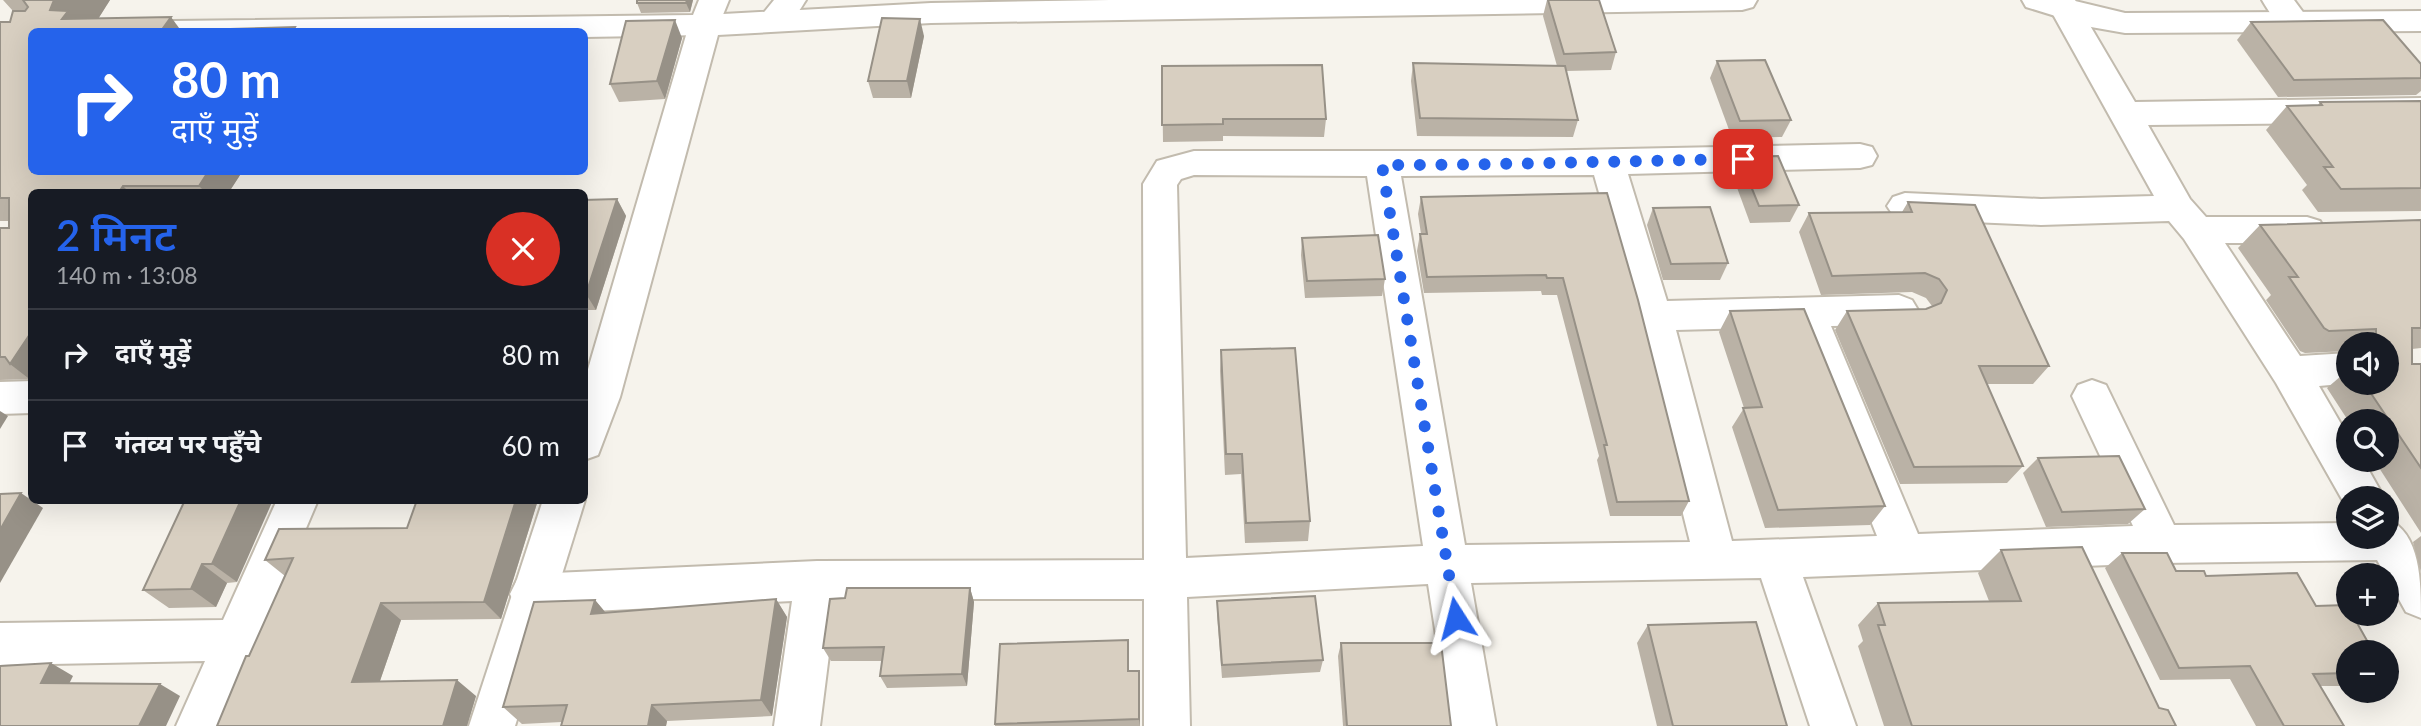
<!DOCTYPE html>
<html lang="hi">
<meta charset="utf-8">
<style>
body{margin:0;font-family:Lato,"Noto Sans Devanagari",sans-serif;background:#20242c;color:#f1f3f6;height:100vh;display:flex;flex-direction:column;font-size:26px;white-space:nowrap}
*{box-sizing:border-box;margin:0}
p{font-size:23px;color:#9ea1a6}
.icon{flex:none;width:38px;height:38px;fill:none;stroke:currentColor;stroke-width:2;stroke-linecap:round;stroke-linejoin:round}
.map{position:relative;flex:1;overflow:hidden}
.side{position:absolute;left:28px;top:189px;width:560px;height:315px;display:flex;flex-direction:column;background:#171b24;border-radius:10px;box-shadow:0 7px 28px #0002}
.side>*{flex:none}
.top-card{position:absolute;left:28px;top:28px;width:560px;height:147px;border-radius:10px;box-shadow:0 7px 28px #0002;background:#2563eb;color:#fff;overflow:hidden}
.controls{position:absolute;left:2336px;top:332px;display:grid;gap:14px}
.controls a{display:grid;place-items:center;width:63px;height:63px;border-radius:50%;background:#171b24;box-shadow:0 7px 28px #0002;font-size:35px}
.pin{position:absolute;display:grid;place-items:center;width:60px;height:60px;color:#fff;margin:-30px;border-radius:14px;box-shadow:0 4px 10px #0006}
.me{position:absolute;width:77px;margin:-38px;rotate:351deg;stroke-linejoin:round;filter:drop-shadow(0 0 5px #0008)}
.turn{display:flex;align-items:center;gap:24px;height:147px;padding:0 28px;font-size:32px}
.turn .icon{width:91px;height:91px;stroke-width:2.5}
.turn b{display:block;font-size:49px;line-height:60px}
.round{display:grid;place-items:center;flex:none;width:74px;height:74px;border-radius:37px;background:#20242c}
.overview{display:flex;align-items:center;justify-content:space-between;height:119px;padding:0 28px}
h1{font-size:42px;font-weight:600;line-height:52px;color:#2563eb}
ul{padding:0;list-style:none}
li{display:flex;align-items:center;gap:21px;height:91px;padding:0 28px;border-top:2px solid #363941}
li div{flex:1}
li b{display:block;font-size:26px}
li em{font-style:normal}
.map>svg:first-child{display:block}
</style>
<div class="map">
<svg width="2421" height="726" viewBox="0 0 2421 726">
<rect width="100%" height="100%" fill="#f6f3ec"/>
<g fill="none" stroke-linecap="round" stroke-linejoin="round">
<g stroke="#c2bbae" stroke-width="4">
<g id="minor">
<path d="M699,0h30l-13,32 -11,3 -121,2v-5h-511l4,-7 11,-3 605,-7z"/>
<path d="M774,0h32c-11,18 -22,34 -44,28l-5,-7z"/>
<path d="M2045,0h30l60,102 286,-4v24l-273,3 42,74 16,18h101l13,4 5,9 -5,9 -13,4h-82l75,113 48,-3v30h4l-33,3 29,50v24h15l22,39h-37v11l-72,-127 -92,-144 -15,-18 -128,4 -136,-6 -12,-4 -6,-9 6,-9 12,-4 136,6 113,-3z"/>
<path d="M2262,0h32l17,23 -5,7c-23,7 -33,-12 -44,-30z"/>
<path d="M1860,144l12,3 5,9 -5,9 -12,3 -232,6 39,127 232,-6 13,5 6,10 -6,10 -13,5 -68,1 87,208 215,-8 -61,-130 6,-11 14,-5 14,5 68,140 174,-2v14h39v-18c34,14 34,63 34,99l-15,-6 -29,-52 -215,3 -359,14 53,149h-46l-49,-148 -290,5 25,143h-46l-22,-142 -241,13 3,129h-46v-127h-308l-16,127h-46l18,-125 -260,13 -15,-6 -7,-14 7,-14 15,-6 285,-13 327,-1 -1,-376 14,-23 37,-10h333zM1194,175l173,1 56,370 -237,12 -9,-373 4,-6zM1594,175l40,141 56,226 -225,3 -64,-369zM1794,327l83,209 -145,5 -56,-211z"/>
<path d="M32,381v32l-32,1v-32z"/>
<path d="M277,500h41l-96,226h-46l29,-65 -205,4v-42l223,-3z"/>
</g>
</g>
<g stroke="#c2bbae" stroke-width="4">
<g id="tertiary">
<path d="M1110,0h647l-4,7 -11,3 -811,13 -213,12 -98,362 -22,58 -14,5v-77l105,-358 5,-7 11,-3 226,-12z"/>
<path d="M2022,0h49l54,13 296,-2v20l-296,2 -34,-6 -65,-20z"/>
<path d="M543,500h42l-70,226h-46z"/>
</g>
</g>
<use href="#minor" fill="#fff" fill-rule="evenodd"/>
<use href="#tertiary" fill="#fff" fill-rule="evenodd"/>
</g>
<g fill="#bab2a6">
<path d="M3,0h107l-12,19 83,11 114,-3 3,5h-266v140h210l-13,20h-197l-4,187 -28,1v-152h9v-7h-9v-199h10l3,-11z"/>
<path d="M637,0h56l-3,12 -49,1 -4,-10z"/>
<path d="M1547,0h52l17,52 -5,18 -45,1 12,49 -5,17 -156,-1 -6,-55 2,-18 144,3 -14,-50z"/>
<path d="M2251,22l170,42v27l-5,4 -138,2 -41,-57z"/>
<path d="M924,36l-13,62h-38l-5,-17z"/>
<path d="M682,38l-17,61 -46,3 -9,-18z"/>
<path d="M1717,61l74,59 -9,17 -50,1 -22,-60z"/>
<path d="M1162,66l164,53 -2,18 -101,-1v5l-60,1z"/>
<path d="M2421,101v110l-103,1 -16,-22 5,-5 -41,-55 21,-24 31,-1 2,-3z"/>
<path d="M1739,157l60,48 -9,17 -40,1 -18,-49z"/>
<path d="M1607,193l82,308 -8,15h-71l-13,-56 2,-4 -42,-161h-15l-1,-4 -117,2 -7,-42 3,-17h1l-3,-20 3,-17z"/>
<path d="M617,199l9,17 -30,94h-12v-110z"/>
<path d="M1908,202l141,164 -16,18h-46l36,82 -16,17 -107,1 -65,-154 12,-19 79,-2 6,-3 -6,-8 -14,-6 -91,3 -22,-63 10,-19 93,-1z"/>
<path d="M1653,208l75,55 -8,17h-57l-16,-55z"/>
<path d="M2421,220v128l-9,1v15h9v169l-47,-73h13v-38h-38l-22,-34 21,-18v13h39v-38h-39v6l-43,2 -5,-2 -34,-51 5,-5 -33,-47 22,-23z"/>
<path d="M1302,238l83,41 -3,17 -77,2 -4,-43z"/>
<path d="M1730,311l155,195 -15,19 -105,3 -33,-101 12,-19 -25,-76z"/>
<path d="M1221,350l89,171 -2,20 -63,2 -4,-69 -16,1 -5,-104z"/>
<path d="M2038,458l107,51 -17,15 -82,3 -23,-54z"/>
<path d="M185,500l52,82 -10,1 -11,24 -47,1 -26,-18z"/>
<path d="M417,500h121l-37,119 -100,1 -21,61 96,15 -9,30 -218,-70 36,-80 -20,-16 142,-32z"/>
<path d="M2421,536v36l-8,-30z"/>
<path d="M2001,550l158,158 17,18h-292l-26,-80 5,-5 -5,-16 20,-22 111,-2 -11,-28z"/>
<path d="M2122,553l54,18 30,5 110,30 32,47v33h-28l24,40h-88l-26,-47 -70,1 -55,-112z"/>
<path d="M970,588l4,14 -7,84 -80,2 -7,-12 2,-15h-51l-8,-13z"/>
<path d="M776,599l11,18 -15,99 -105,5 -1,5h-105l1,-4 -40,2 -19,-17 92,-107 11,13z"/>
<path d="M1217,601l106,59 -3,12 -98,6 -5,-63z"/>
<path d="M1648,625l139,101h-130l-20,-83z"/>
<path d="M1128,640l1,13v18h10l1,12v43h-145v-2z"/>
<path d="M1341,643l110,83h-108l-5,-70z"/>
</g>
<g fill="#979187">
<path d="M54,0h56l-12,19 -26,13 -22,-22z"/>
<path d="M687,0h6l-3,12 -4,-9z"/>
<path d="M171,17l11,15 -21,-1z"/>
<path d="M920,19l4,17 -13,62 -4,-17z"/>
<path d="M675,20l7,18 -17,61 -8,-18z"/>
<path d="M208,172h34l-13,20h-24l-6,-6z"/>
<path d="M123,186l6,6h-10z"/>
<path d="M617,199l9,17 -30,94 -10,-16z"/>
<path d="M32,331v50l-22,-17z"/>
<path d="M0,411l8,5 -8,13z"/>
<path d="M21,493l22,15 -43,75v-53z"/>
<path d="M241,500h32l-36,82 -25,-18z"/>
<path d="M516,500h22l-37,119 -17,-17z"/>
<path d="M202,564l25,19 -11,24 -25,-18z"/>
<path d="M970,588l4,14 -7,84 -5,-12z"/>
<path d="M776,599l11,18 -15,99 -11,-16z"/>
<path d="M595,600l15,18 -19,-4z"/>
<path d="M381,603l20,17 -27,78 -22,-16z"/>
<path d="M1128,640l1,13v31l-1,-13z"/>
<path d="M51,663l22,13 -10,20 -22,-13z"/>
<path d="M1139,671l1,12v43l-1,-7z"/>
<path d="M457,680l19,16 -9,30h-24z"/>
<path d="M160,684l20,12 -14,30h-27z"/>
<path d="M652,705l15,16 -1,5h-18z"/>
</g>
<g fill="#d8cfc1" stroke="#979187" stroke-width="2">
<path d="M23,0h31l-4,10 18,1 -6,8 109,-2 -10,14 134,-4 -3,5h-260v140h176l-9,14h-76l-4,6h-87v139l-22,33 -5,-7h-5v-129h9v-30h-9v-176h10l3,-11h12l3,-4z"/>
<path d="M637,0h50l-1,3h-49z"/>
<path d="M1548,0h51l17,52 -52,2z"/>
<path d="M882,18l38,1 -13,62h-39z"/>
<path d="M675,20l-18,61 -47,3 16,-63z"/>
<path d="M2383,20l38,44v14l-127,2 -43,-58z"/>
<path d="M1765,60l26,60 -51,1 -23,-60z"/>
<path d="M1413,63l152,3 13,54 -158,-2z"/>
<path d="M1322,65l4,54h-103v5l-61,1v-59z"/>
<path d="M2421,101v87l-80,1 -17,-22h9l-46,-61 35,-1 -2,-3z"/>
<path d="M1778,156l21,49 -40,1 -20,-49z"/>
<path d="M1607,193l31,107 51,201 -72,1 -13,-57h3l-44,-167h-16l-1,-3 -119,2 -7,-43h7l-6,-37z"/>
<path d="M617,199l-31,95h-2v-94z"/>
<path d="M1908,202l67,3 74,161h-70l44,100 -109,1 -67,-156 79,-2 15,-6 6,-13 -8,-11 -14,-6 -93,3 -23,-63 103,-1z"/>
<path d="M1710,207l18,56 -57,1 -18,-56z"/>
<path d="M2421,220v108h-9v36h9v104l-57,-85h23v-38h-11v-16l-47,2 -5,-3 -35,-51h9l-38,-52z"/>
<path d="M1378,235l7,44 -78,2 -5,-43z"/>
<path d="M1804,309l81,197 -107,4 -35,-102 19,-1 -32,-96z"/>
<path d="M1295,348l15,173 -64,2 -4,-69h-16l-5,-104z"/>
<path d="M2119,456l26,53 -83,3 -24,-54z"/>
<path d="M21,493l-21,37v-36z"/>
<path d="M185,500h56l-29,64h-10l-11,25 -48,1z"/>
<path d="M417,500h99l-32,102 -103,1 -29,79 105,-2 -14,46h-226l29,-70h3l44,-98 -28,2 14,-31 128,-1z"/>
<path d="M2082,547l77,161 9,2 8,16h-264l-34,-101h7l-7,-22 143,-2 -20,-51z"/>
<path d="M2122,553h45l9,18h28l2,5 91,-3 19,33 30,-1 2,4v5h4l22,39h-26v20l-35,1 31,52h-60l-34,-60 -71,2z"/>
<path d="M847,588h123l-8,86 -82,2 4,-29 -61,1 7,-49 15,-1z"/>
<path d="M1315,596l8,64 -101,5 -5,-64z"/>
<path d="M776,599l-15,101 -109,5 -4,21h-87l6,-21 -64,2 31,-105 61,-2 -4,14z"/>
<path d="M1756,622l31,104h-114l-25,-101z"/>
<path d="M1128,640v31h11v48l-144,5 5,-80z"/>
<path d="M1341,643h100l10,83h-104z"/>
<path d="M51,663l-10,20 119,1 -21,42h-139v-60z"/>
</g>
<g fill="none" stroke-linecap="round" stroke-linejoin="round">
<path stroke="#2563eb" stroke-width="12" stroke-dasharray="0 21.6" d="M1456,618l-74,-453c121,0 241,-4 361,-6"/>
</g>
</svg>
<div class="controls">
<a><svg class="icon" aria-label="sound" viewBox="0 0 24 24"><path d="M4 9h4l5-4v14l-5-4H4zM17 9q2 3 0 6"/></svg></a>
<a><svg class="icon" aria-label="search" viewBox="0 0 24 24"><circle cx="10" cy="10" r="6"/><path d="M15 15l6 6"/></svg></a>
<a><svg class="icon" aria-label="layers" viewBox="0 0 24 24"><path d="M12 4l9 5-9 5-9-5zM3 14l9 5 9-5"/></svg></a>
<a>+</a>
<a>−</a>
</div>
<div class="pin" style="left:1743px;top:159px;background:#d93025"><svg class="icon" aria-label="arrive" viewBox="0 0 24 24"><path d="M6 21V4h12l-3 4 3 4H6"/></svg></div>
<svg class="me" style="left:1456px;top:618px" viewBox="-20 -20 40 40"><path d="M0-17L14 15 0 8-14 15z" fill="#2563eb" stroke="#fff" stroke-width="4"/></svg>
<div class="top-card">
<div class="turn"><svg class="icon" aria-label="right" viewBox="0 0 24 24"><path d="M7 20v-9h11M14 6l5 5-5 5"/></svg><div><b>80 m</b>दाएँ मुड़ें</div></div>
</div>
<section class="side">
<div class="overview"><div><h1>2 मिनट</h1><p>140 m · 13:08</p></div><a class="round" style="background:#d93025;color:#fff"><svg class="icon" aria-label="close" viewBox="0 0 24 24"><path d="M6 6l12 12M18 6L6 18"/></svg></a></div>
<ul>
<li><svg class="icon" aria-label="right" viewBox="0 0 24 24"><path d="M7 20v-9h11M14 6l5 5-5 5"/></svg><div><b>दाएँ मुड़ें</b></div><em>80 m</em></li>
<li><svg class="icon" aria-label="arrive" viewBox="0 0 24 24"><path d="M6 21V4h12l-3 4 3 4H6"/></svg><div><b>गंतव्य पर पहुँचे</b></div><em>60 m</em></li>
</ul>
</section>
</div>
